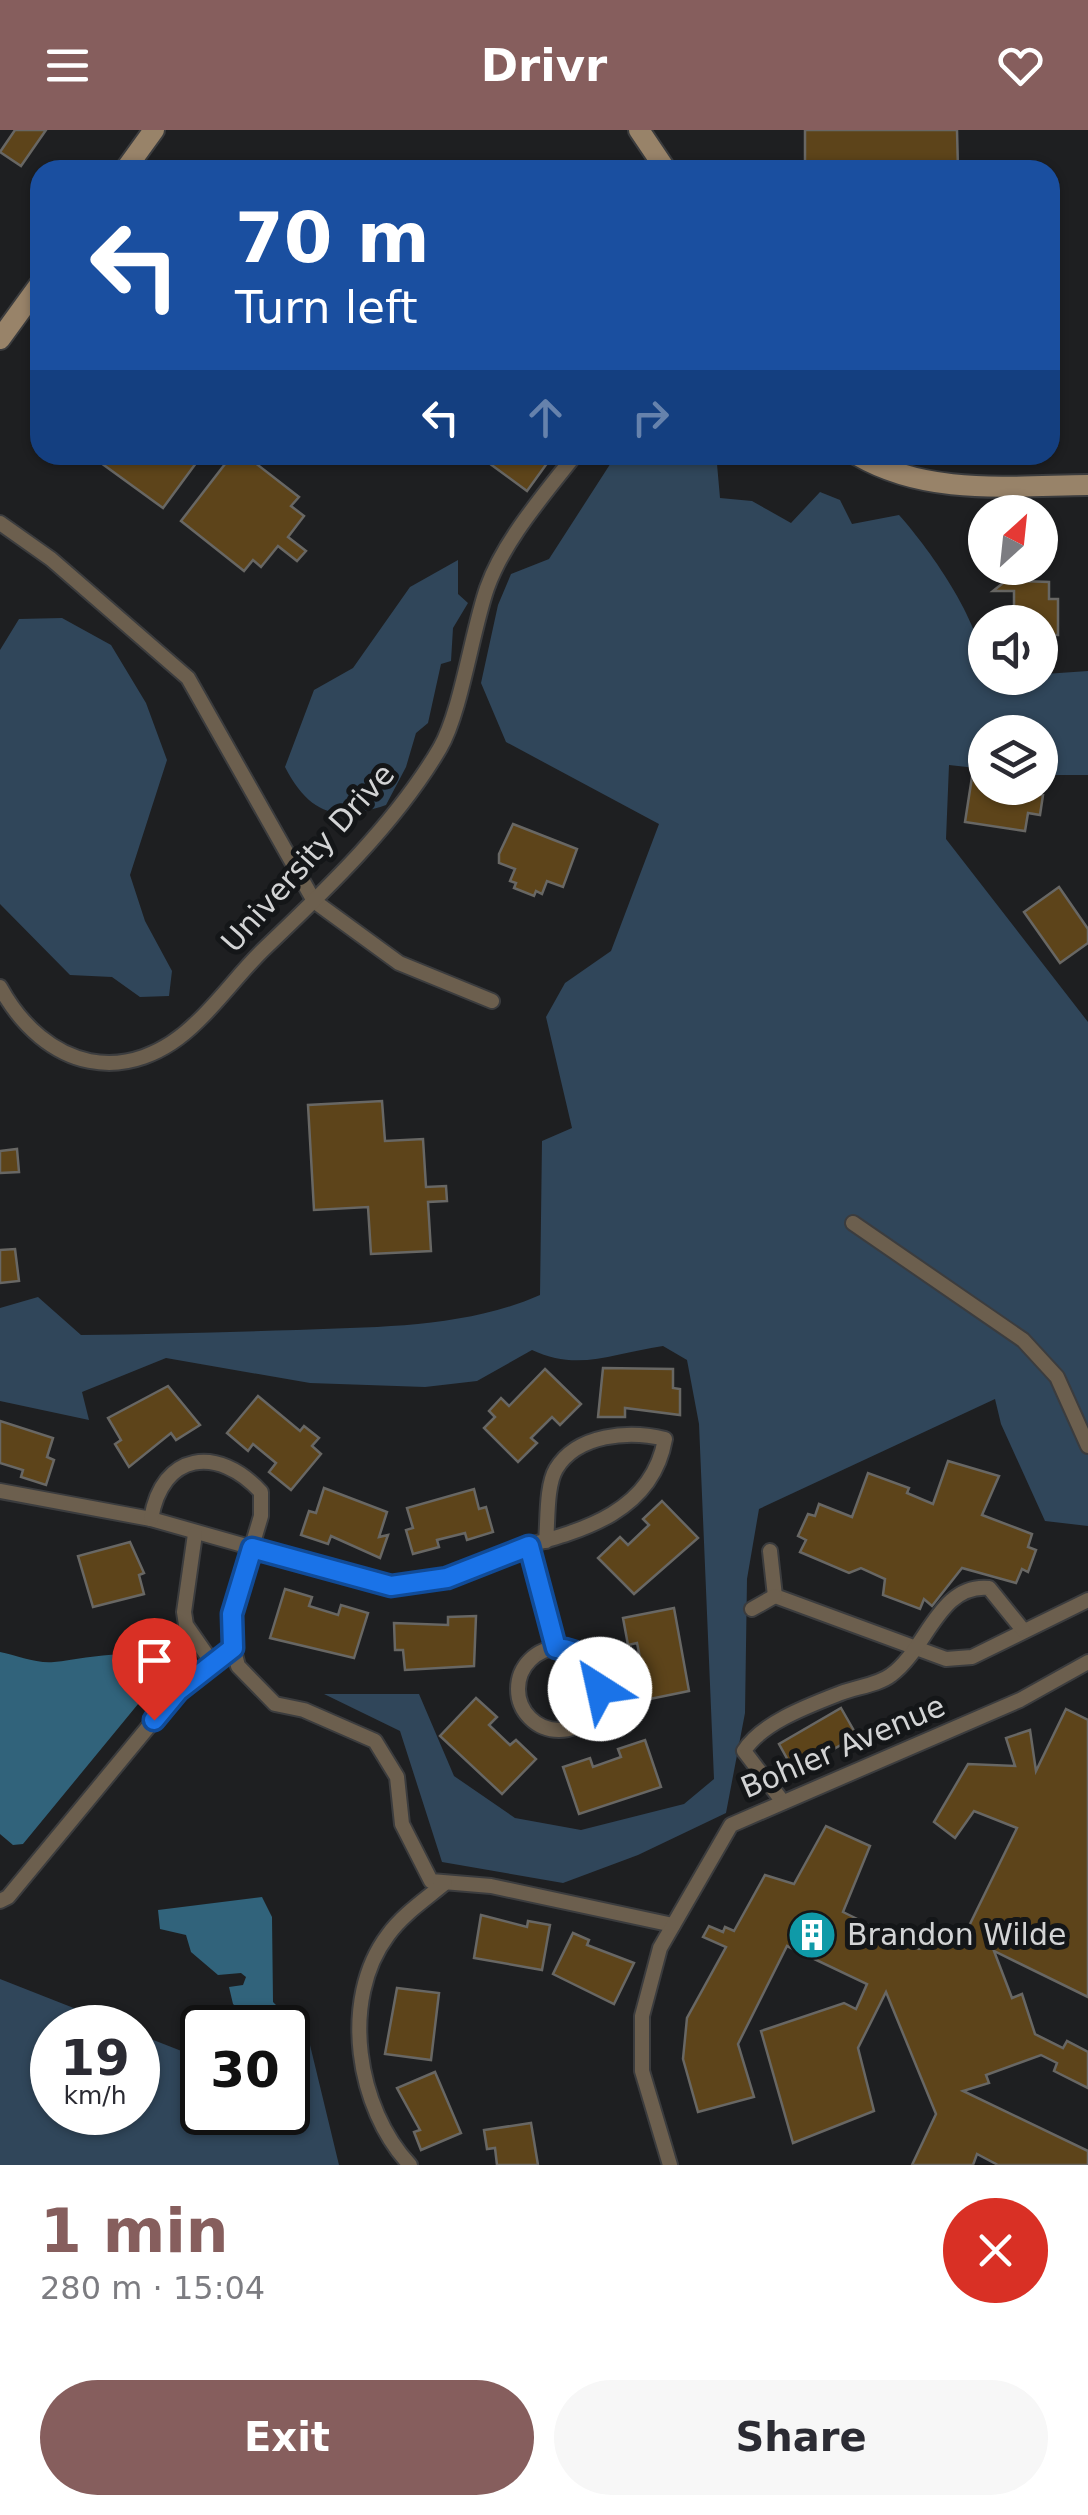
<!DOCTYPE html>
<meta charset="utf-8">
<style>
body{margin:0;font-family:"DejaVu Sans",sans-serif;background:#f7f7f7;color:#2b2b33;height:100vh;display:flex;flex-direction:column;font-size:38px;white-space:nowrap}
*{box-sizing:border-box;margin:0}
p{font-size:32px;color:#7c7c81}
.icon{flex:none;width:55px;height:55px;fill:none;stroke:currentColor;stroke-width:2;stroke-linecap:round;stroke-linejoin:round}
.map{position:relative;height:2035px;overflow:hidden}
.side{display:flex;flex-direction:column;background:#fff;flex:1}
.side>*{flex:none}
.banner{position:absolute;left:30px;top:30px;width:1030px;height:305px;border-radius:30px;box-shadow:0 2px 8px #0004;background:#1a4fa0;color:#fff;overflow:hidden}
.needle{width:65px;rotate:27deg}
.controls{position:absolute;left:968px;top:365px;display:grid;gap:20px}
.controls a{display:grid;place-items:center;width:90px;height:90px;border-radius:50%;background:#fff;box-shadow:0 2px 8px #0004;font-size:50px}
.speed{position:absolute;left:30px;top:1875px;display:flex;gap:20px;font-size:50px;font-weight:700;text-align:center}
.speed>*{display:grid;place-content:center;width:130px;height:130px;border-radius:50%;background:#fff;box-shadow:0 2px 8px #0004;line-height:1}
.speed small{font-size:25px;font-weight:400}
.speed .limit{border:5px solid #111;border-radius:15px;background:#fff;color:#111}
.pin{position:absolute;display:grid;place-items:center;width:85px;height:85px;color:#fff;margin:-102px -42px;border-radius:50% 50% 50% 0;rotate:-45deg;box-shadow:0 0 10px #0007}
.pin .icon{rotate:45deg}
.me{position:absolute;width:110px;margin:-55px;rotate:325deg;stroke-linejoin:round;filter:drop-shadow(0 0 8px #0008)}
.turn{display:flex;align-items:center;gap:35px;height:210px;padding:0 40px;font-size:45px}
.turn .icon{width:130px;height:130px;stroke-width:2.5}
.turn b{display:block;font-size:70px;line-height:85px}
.lanes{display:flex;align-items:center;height:95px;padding:0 40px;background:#0003;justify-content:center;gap:50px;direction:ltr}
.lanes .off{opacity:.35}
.round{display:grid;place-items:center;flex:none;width:105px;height:105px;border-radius:52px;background:#f7f7f7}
.overview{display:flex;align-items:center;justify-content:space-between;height:170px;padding:0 40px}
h1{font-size:60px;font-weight:700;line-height:75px;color:#865e5d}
.cta{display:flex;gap:20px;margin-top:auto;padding:20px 40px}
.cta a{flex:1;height:115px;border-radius:60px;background:#865e5d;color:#fff;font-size:40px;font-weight:700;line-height:115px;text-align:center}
.cta a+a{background:#f7f7f7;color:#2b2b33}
header{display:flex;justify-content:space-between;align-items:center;height:130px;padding:0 40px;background:#865e5d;color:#fff;font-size:45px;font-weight:700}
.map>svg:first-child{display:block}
</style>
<header><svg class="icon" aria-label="menu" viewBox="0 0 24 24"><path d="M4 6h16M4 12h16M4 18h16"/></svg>Drivr<svg class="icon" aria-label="heart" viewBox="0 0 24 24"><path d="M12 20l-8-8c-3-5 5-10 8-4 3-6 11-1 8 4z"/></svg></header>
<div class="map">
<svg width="1088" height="2035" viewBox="0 0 1088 2035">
<rect width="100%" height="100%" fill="#1e1f21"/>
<g fill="#30465a">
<path d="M616,325h95l6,9 3,34 32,3 39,22 29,-31 20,8 12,24 47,-9c33,37 86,112 86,163l103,-7v104h-48v-43h-55v37l-36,-4 -3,74 142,183v504l-43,-5 -44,-97 -6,-25 -236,110 -12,70 -2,134 -19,100 -88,42 -75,28 -121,-21 -42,-131 -76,-37h95l35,82 61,42 66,12 103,-26 30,-25 -15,-355 -12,-64 -24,-14c-49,7 -85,26 -131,4l-55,31 -52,6 -115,-4 -144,-25 -84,34 7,28 -89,-19v-93l38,-11 43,38c72,-1 144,-3 216,-5 80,-3 169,-2 243,-35l2,-154 30,-13 -26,-111 19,-34 46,-32 48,-127 -153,-82 -25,-59 17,-78 13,-31 38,-15z"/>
<path d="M458,430v34l10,9 -15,25 -2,33 -10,3 -13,59 -12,10 -10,34 -20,38c-49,17 -76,10 -101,-38l29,-77 39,-22 57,-81z"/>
<path d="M62,488l49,27 35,58 21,57 -37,115 15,46 27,50 -3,25 -29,1 -28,-20 -42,-2 -70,-71v-254l19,-31z"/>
<path d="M0,1849l122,48 -70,1v84h86v-78l64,25v53h86v-58l22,-9 29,120h-339z"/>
</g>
<g fill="#31637b">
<path d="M0,1522c16,3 37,12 54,10 35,-3 84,-19 112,8l-143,174 -10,1 -13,-11z"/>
<path d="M262,1767l10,20 1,85 12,12 1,12 -13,1 -16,-20 -13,7 -11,-10 -4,-17 14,-2 3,-8 -5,-4 -23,2 -27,-23 -5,-17 -26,-6 -2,-19z"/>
</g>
<g fill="#5d441a" stroke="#686764" stroke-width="2.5">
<path d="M15,0h31l-25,36 -21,-14z"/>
<path d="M805,0h152l1,40h-153z"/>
<path d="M90,325h112l-39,53z"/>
<path d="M232,325h13l54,42 -8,9 13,10 -16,21 18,14 -9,10 -19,-15 -17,21 -8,-7 -9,11 -63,-50z"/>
<path d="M478,325h75l-26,36z"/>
<path d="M1022,438v13l27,1v17h9v36h-18v-13h-26v-31h-21z"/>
<path d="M972,647l13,2v9h46l1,6 11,1 -3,20 -12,-2 -3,18 -60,-9z"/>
<path d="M513,694l64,25 -14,38 -16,-6 -5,13 -6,-3 -2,5 -20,-8 2,-5 -6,-2 5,-12 -16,-6v-9z"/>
<path d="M1059,757l29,42v14l-28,20 -36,-51z"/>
<path d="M382,971l3,40 38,-2 3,48 20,-1 1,15 -19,1 3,49 -60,3 -3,-47 -54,3 -6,-105z"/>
<path d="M17,1019l2,23 -19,1v-22z"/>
<path d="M15,1119l4,32 -19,2v-33z"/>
<path d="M603,1238l70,1v19l7,1v26l-55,-7v9h-27z"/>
<path d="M545,1239l36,35 -21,21 -8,-8 -21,21 6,5 -19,19 -34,-34 11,-11 -6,-6 12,-13 8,8z"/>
<path d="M168,1256l32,39 -24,15 -5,-7 -42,34 -14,-23 6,-4 -13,-22z"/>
<path d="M258,1266l42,35 4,-5 15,12 -7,8 9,8 -30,36 -22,-18 7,-9 -23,-19 -5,7 -21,-18z"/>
<path d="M0,1291l53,17 -6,19 7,3 -8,25 -25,-8 2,-7 -23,-7z"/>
<path d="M948,1331l51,15 -17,39 50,19 -4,13 8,3 -8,22 -6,-3 -6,14 -54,-15 -30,38 -8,-7 -4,10 -37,-14 2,-16 -24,-11 -12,5 -49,-21 6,-12 -8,-4 10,-22 7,2 4,-12 33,13 16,-44 41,15 -2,5 26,11z"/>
<path d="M324,1358l63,24 -8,25 9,-2 -8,23 -49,-22 -3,8 -27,-9 8,-24 7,2z"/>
<path d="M474,1359l5,20 7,-2 7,25 -26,8 -2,-7 -28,7 2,7 -26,7 -7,-24 7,-2 -6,-20z"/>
<path d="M662,1371l36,37 -64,56 -36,-36 22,-21 8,8 21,-20 -6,-6z"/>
<path d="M130,1412l14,31 -5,2 5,19 -51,13 -15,-51z"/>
<path d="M285,1459l27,8 -3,9 29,9 3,-10 27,8 -14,45 -84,-20z"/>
<path d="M674,1478l15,83 -49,10 -5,-27 8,-2 -6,-29 -9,2 -5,-27z"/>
<path d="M476,1486l-2,50 -69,4 -2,-20h-8l-1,-27 54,2v-8z"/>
<path d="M476,1568l21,19 -8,8 21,20 6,-5 20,19 -34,35 -62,-58z"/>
<path d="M841,1578l16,28 -63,35 -15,-27z"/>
<path d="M1066,1579l22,11v277l-94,-46 18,47 10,-4 13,40 28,14 4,-7 21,11v36l-34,-17 3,-8 -16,-8 -55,20 3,8 -26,8 125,60v14h-90l-21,-11 -4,11h-61l24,-51 -50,-122 -28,56 16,63 -81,32 -32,-112 83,-28 12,6 11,-25 -80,-38 -49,98 16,53 -56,15 -15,-53 4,-41 39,-71 -23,-10 6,-11 14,6 2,-5 9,4 31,-56 29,9 32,-58 44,20 -27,66 76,37 49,-21 49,-100 -43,-17 -19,27 -21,-16 34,-58 47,2 -9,-28 24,-8 6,41z"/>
<path d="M645,1610l16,47 -82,27 -16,-47 27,-9 3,9 28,-10 -3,-8z"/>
<path d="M481,1785l46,12 1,-6 22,4 -8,45 -68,-12z"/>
<path d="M573,1803l16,7 -2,5 47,18 -20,41 -61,-30z"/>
<path d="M397,1858l42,5 -8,67 -46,-6z"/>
<path d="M435,1942l26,61 -40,17 -7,-18 6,-2 -23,-42z"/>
<path d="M531,1993l7,42h-41l-2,-17 -8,1 -3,-19z"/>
</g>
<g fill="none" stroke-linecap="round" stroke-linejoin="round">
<g stroke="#3b3c3e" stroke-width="18">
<g id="street">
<path d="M0,393l51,36 137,119 126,223 85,62 93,38"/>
<path d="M0,857c45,82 128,104 198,34 24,-23 43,-50 67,-73 63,-60 131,-125 175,-200 21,-36 32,-117 47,-160 17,-48 57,-93 88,-133"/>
<path d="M853,1093l170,117 34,37 31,69"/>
<path d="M0,1361l151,28 240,68 56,-9 72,-30c62,-17 133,-35 146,-109 -36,-9 -88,-5 -109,30 -10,17 -8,52 -10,72"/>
<path d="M151,1389c11,-67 67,-74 110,-27v24l-29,97 -2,22 8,31 37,38 29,6 71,31 22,36 5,47 29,57 60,5 182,39"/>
<path d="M195,1404l-11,78 2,13 25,36"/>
<path d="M529,1415l26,103"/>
<path d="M770,1421l5,45 171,63 26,-2 116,-57"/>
<path d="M752,1479l23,-13"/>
<circle cx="559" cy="1559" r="41"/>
<path d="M783,1672l-39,-51c17,-28 66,-46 97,-58 15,-6 37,-8 50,-18 36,-26 48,-92 98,-87l34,42"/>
<path d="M0,1771l8,-4 170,-206 55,-44"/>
<path d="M410,2035c-53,-56 -71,-165 -22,-230 14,-20 38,-36 57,-52"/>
<path d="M670,2035l-28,-94v-55l18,-68 71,-123 289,-125 68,-38"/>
</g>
</g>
<g stroke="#3b3c3e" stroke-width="24">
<g id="secondary">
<path d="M639,0l27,40"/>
<path d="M125,40l29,-40"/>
<path d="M0,209l40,-55"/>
<path d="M857,325c70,41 153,31 231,30"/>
</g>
</g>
<use href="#street" stroke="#6c5f4e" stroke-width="14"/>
<use href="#secondary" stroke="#988369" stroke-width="20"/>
</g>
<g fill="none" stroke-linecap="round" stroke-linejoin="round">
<g stroke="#114b97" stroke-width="25">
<path id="route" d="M154,1590l24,-29 55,-43 -1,-34 20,-66 139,38 56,-8 82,-32 27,102c26,2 40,15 44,41"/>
</g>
<use href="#route" stroke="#1a73e8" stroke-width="18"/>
</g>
<defs>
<g id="building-disc" transform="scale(2.5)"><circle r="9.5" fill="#0f9aa8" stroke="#141618"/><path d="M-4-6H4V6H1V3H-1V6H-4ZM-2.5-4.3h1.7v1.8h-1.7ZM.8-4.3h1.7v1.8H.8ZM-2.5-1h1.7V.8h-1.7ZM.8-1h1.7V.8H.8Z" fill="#fff"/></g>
</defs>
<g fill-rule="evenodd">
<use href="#building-disc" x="812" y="1805"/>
</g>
<g text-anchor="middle" stroke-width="10" stroke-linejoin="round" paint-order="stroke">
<g font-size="30" fill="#d3d4d5" stroke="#141618">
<text transform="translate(308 728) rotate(-48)" y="10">University Drive</text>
<text transform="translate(843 1617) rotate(-23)" y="10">Bohler Avenue</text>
</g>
<g font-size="30" fill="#d3d4d5" stroke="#141618" text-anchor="start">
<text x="847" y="1815">Brandon Wilde</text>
</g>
</g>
</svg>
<div class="controls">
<a><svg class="needle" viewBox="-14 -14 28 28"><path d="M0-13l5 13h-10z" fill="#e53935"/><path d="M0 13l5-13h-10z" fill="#7c7c81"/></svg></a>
<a><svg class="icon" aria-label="sound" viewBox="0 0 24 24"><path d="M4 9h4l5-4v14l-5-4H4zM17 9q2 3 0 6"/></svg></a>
<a><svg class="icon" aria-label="layers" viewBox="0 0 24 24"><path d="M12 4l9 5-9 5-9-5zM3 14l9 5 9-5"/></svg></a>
</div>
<div class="speed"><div>19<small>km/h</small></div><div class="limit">30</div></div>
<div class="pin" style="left:154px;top:1590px;background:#d93025"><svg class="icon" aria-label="arrive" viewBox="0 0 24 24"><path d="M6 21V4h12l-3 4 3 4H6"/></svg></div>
<svg class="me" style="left:600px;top:1559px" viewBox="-20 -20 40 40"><circle r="19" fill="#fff"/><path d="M0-13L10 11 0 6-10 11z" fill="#1a73e8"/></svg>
<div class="banner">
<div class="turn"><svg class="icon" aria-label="left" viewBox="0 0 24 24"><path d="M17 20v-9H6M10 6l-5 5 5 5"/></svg><div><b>70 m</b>Turn left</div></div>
<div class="lanes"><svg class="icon" aria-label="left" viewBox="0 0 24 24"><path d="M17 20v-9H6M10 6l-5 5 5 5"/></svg><svg class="icon off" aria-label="ahead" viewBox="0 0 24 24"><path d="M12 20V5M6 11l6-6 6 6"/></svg><svg class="icon off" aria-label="right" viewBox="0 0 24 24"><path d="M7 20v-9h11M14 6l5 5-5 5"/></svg></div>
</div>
</div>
<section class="side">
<div class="overview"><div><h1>1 min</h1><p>280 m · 15:04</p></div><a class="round" style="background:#d93025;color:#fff"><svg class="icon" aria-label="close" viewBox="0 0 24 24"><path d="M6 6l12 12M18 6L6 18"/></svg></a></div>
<div class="cta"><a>Exit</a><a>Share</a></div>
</section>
